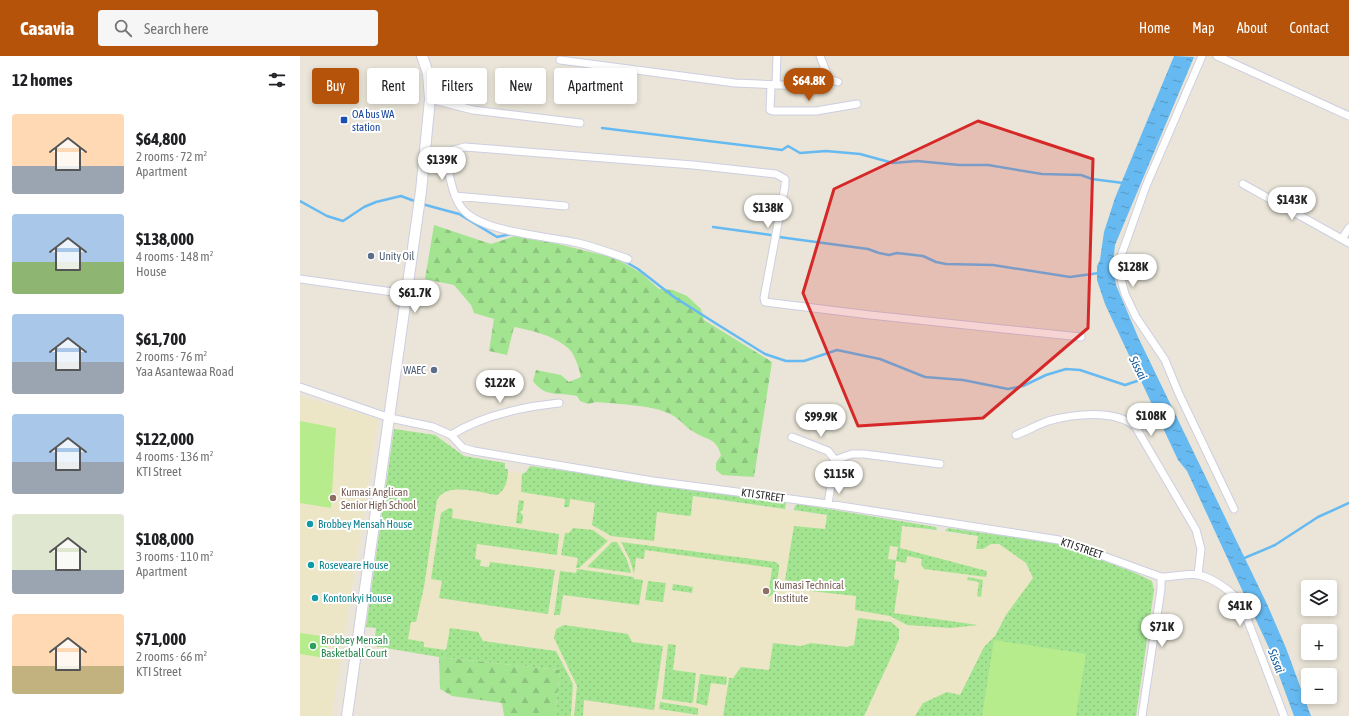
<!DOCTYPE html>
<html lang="en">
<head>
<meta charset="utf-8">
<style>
  body { margin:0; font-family:"Asap Condensed",sans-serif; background:#f6f6f6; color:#202124; height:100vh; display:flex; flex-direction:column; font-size:15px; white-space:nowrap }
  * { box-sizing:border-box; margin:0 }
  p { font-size:13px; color:#757577 }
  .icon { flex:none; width:22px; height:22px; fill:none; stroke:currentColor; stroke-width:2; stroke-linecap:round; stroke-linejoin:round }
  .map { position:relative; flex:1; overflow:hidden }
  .panel { display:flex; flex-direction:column; background:#fff; width:300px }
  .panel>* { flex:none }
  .banner { position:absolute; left:12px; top:12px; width:380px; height:36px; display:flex; gap:8px }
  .buttons { position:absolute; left:1001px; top:524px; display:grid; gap:8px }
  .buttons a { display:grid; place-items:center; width:36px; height:36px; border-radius:4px; background:#fff; box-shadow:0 2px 6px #0003; font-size:20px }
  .price { position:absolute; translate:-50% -34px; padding:0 9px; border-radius:14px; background:#fff; color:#222; font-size:13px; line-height:26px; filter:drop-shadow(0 1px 2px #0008) }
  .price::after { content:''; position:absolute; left:50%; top:24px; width:12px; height:9px; margin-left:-6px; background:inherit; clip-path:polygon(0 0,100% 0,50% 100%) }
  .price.current { background:#b45309; color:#fff }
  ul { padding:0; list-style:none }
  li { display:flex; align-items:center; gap:12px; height:100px; padding:0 12px }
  li span { display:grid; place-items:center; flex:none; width:112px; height:80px; border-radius:4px; color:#555 }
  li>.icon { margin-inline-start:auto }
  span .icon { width:48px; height:48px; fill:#fffc; stroke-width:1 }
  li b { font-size:17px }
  h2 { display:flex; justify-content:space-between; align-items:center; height:48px; padding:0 12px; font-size:17px }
  .chip { padding:0 14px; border-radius:4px; background:#fff; box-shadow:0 2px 6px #0003; font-size:14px; line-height:36px }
  .chip.current { background:#b45309; color:#fff }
  header { display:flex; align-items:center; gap:24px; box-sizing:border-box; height:56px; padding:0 20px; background:#b45309; color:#fff }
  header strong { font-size:19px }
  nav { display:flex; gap:22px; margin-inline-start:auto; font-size:14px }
  .search { width:280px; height:36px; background:#f6f6f6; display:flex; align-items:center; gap:10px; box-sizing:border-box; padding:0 14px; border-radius:4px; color:#757577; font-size:15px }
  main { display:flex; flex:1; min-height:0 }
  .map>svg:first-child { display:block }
  .education { fill:#ede6c6 }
  .grass { fill:url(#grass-dots); fill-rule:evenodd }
  .forest { fill:url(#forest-firs) }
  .pitch { fill:#b7ec8d }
  .water { fill:url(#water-ripples) }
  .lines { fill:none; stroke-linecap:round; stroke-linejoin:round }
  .stream { stroke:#66baf1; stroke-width:2.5 }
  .street-casing { stroke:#cdcee1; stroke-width:9 }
  .secondary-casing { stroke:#cdcee1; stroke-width:12 }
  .street { stroke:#fff; stroke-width:7 }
  .secondary { stroke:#fff; stroke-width:10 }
  .marked { fill:#d62828; fill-opacity:0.2; stroke:#d62828; stroke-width:3; stroke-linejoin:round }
  .transit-dot { fill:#1a4fb4; stroke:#fff; stroke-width:1.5 }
  .service-dot { fill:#5c6f8a; stroke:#fff; stroke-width:1.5 }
  .education-dot { fill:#8d6e63; stroke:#fff; stroke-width:1.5 }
  .culture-dot { fill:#0f9aa8; stroke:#fff; stroke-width:1.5 }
  .leisure-dot { fill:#2e9e5b; stroke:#fff; stroke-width:1.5 }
  .labels { text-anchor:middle; stroke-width:4; stroke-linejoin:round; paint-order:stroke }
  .transit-label { font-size:11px; fill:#164399; stroke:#fff; text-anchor:start }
  .service-label { font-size:11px; fill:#4e5e75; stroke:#fff; text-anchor:start }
  .education-label { font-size:11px; fill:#785e54; stroke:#fff; text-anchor:start }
  .street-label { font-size:11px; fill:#272727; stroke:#fff }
  .culture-label { font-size:11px; fill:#0d838f; stroke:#fff; text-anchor:start }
  .leisure-label { font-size:11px; fill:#27864d; stroke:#fff; text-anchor:start }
  .water-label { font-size:12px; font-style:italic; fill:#095599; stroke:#fff }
</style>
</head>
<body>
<header>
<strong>Casavia</strong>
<div class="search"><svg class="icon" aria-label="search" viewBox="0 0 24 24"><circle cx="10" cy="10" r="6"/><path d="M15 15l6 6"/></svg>Search here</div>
<nav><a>Home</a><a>Map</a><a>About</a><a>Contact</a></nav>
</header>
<main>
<section class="panel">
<h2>12 homes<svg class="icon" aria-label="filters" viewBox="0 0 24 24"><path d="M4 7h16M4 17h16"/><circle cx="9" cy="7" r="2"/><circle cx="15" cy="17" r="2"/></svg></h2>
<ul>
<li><span style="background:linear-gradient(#ffd9b3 65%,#9aa5b1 0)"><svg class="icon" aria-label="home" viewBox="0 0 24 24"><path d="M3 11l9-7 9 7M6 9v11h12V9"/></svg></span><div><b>$64,800</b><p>2 rooms · 72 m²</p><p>Apartment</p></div></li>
<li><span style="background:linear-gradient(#a9c7e8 60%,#8fb573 0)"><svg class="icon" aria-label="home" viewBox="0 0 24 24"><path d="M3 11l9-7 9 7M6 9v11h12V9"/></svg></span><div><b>$138,000</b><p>4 rooms · 148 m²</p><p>House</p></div></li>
<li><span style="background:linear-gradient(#a9c7e8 60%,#9aa5b1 0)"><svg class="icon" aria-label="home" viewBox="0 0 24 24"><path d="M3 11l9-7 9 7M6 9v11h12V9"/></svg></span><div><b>$61,700</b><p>2 rooms · 76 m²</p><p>Yaa Asantewaa Road</p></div></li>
<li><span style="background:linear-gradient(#a9c7e8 60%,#9aa5b1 0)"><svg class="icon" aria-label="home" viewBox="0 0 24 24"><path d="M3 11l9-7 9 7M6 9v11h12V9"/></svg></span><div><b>$122,000</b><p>4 rooms · 136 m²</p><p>KTI Street</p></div></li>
<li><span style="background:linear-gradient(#dfe7d0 70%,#9aa5b1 0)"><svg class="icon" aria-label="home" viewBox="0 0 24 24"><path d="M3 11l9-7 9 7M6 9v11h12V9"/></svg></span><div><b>$108,000</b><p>3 rooms · 110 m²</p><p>Apartment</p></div></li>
<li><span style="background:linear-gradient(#ffd9b3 65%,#c2b280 0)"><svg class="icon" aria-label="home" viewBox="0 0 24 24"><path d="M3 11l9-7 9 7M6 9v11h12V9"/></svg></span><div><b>$71,000</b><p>2 rooms · 66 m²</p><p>KTI Street</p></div></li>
</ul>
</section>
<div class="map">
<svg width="1049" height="660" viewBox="0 0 1049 660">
  <defs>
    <pattern id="grass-dots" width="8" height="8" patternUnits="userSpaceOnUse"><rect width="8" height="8" fill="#a3e491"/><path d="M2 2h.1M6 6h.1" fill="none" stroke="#8cc47d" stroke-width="1.8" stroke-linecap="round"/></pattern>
    <pattern id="forest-firs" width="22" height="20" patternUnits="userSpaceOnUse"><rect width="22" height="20" fill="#a3e491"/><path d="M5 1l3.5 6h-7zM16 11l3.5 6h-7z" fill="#8cc47d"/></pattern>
    <pattern id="water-ripples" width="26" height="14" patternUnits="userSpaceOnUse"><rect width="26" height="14" fill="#66baf1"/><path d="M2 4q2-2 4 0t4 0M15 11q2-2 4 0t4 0" fill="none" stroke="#5497c3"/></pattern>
  </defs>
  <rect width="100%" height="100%" fill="#eae5d8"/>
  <path class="education" d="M0 340 78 363 32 660H0Z
    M117 404 259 422 737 489 833 660H256L262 616 73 591 97 418Z"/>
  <path class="grass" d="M94 373 135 379 164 400 205 407V413H208C208 423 206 434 197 439 181 437 146 425 137 444L124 531 116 566H111L108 583 124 586V591L146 594 150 572 178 576 183 585 256 595 273 628 271 660H255L260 614 139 601 74 590 76 572 66 571Z
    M230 410 483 445 486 447 485 453 393 440 391 459 389 460 357 456 354 485 311 480 292 469 295 447 270 443 269 451H264L265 443 221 436 222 418 226 416Z
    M219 444 224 445 223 453 220 456 223 459 222 468 216 467Z
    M498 448 636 471 637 474 602 470 600 492 687 515 686 521 624 513 621 508 622 503 607 500 606 507 596 505 594 523 599 524 594 557 678 569 651 572 607 569 590 560 555 554 556 540 510 535 511 528 485 524 494 470 525 473 527 459 494 454 495 450ZM590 490 598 491 596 504 588 503Z
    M149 452 153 453 152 462 259 478 257 499 177 488 175 503 181 504 180 510 189 511 190 506 255 514 248 558 139 542 142 525 131 523 141 457Z
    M273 472 293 474 308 485 279 512H276L278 502 261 499 265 477H269Z
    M648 472 759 488 833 516 852 525 854 534 836 660H615L623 647 647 636 660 639 684 591 695 580 706 559 733 522 726 507 699 488H691L683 493H676L678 480 645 475Z
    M312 486H317L327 504 331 517 287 511Z
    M321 486 476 506 479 509V513L475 537 468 541 472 512 345 494 344 503 336 502 334 518 330 504Z
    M277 513 334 521V523L343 524 339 549 263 539 260 559H254L260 515 276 517Z
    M668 521 683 524 681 541 677 540 679 526 667 524Z
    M348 525 366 527 363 546 345 544Z
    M373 528 393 531 392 537 372 534Z
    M558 562 591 566 599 573V583L594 595 564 660H423L429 622H433L441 611 469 614 473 587 501 590 511 587 547 591 554 589Z
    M264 569 328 578 332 586 363 590 354 654 284 644 283 660H274L277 630 254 582 256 573Z
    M368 588 376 589 373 614 396 617 393 646 391 647 362 643Z
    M400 618 427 621 426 629 411 627 407 650 396 647Z
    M360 646 398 652V659L359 653Z"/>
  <path class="forest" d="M134 169 191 188 215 180 258 188 315 202 341 217 359 233 373 234 387 240 401 253 404 264 472 306 454 421 422 419 416 414V407L421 399C415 380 407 385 394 376 386 372 380 363 372 359 356 349 316 348 296 346L288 348 280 345 277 340C259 336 245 342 233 325L236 314 261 319 269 326 281 321C279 312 275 299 269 293 256 280 230 274 214 271L207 299 189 295 194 263 174 257 171 249 154 229 125 223Z
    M139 601 260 614 255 660H204L202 647 152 640 140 633Z"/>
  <path class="pitch" d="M0 365 36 372 31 452 0 447Z
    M0 577 28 581 25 602 0 598Z
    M694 584 786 598 776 660H682Z"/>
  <path class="water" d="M874 0 894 1 815 189 813 209 816 229 838 281 967 548 986 592 1011 660H994L969 592 887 415 878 404 805 248 797 224V210L800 204 804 176 815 142Z"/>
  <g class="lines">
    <path class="stream" d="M302 72 474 93 482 94 488 90 500 97 526 95 560 98 593 107 617 105 659 109H688L742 118 781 119 792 123 823 127
      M0 145 27 160 43 165 64 151 76 146 101 140 117 146
      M122 148 159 158 197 181 211 178
      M413 171 471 179
      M479 181 568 193 579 197 589 199 597 197 623 200 636 206 646 208 693 209 770 221 799 217
      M324 205 338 213 374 241 420 270 465 298 486 305H504L537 294 580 303 625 321 663 324 708 333 723 330 746 319 766 313 780 314 825 329 843 323
      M942 503 975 489 1018 461 1049 447"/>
    <defs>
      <path id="street" d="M520 0 529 23 538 26
        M902 0 846 130 821 200 820 220 825 238 836 261 865 304 879 338 934 453
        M917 0 1049 60
        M260 4 435 27 506 30
        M471 29 470 54 473 55H516L557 48
        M476 29 477 0
        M130 43 173 54 280 67
        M146 105C150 120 152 138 161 151 179 177 249 180 278 187 295 191 311 197 328 203
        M124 106 132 108 146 105 153 94 165 91 393 109 476 118 485 123V130L464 242 465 246 570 259 781 281
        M943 128 1049 187
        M155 140 265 150
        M1042 183 1049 172
        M0 223 107 238
        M0 331 90 362 133 371 151 379 163 392 174 395 353 425 528 448 759 484 861 521
        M151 379C183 359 221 351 259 347
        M716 379C727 375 737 369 748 365 774 358 813 353 835 370L896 474 901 493 898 519
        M492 381 528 395 535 404 528 448
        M535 404 552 398H564L640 408
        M861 521C873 521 888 517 899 519 915 523 931 535 941 547L984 660
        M842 660 861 533V521"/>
      <path id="secondary" d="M47 660 121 135 130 43 128 17 122 0"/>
    </defs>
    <use href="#street" class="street-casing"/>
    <use href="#secondary" class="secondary-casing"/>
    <use href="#street" class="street"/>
    <use href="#secondary" class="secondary"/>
  </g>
  <path class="marked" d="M678 65 793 103 788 272 683 362 558 370 503 237 534 133Z"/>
  <rect class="transit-dot" x="40" y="60" width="8" height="8" rx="2"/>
  <g class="service-dot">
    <circle cx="71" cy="200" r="4"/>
    <circle cx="134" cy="314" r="4"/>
  </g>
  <g class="education-dot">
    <circle cx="33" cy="442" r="4"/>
    <circle cx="466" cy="535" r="4"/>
  </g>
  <g class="culture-dot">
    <circle cx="10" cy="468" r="4"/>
    <circle cx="11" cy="509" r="4"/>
    <circle cx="15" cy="542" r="4"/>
  </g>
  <circle class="leisure-dot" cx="13" cy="590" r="4"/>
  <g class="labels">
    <g class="transit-label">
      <text x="52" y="62">OA bus WA<tspan x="52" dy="13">station</tspan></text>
    </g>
    <g class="service-label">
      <text x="79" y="204">Unity Oil</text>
      <text x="126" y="318" text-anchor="end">WAEC</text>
    </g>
    <g class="education-label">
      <text x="41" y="440">Kumasi Anglican<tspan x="41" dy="13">Senior High School</tspan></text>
      <text x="474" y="533">Kumasi Technical<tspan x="474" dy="13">Institute</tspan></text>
    </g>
    <g class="street-label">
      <text transform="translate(463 439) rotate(8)" y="4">KTI STREET</text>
      <text transform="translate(782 492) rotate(19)" y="4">KTI STREET</text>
    </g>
    <g class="culture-label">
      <text x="18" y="472">Brobbey Mensah House</text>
      <text x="19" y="513">Roseveare House</text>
      <text x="23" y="546">Kontonkyi House</text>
    </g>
    <g class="leisure-label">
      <text x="21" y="588">Brobbey Mensah<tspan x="21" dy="13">Basketball Court</tspan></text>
    </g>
    <g class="water-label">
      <text transform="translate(838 312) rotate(63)" y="4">Sissai</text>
      <text transform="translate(976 605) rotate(68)" y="4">Sissai</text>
    </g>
  </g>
</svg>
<div class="buttons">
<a><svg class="icon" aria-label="layers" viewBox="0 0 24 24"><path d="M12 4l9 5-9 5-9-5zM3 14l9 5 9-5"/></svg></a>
<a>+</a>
<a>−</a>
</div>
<b class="price current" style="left:509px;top:46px">$64.8K</b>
<b class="price" style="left:142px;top:125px">$139K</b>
<b class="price" style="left:992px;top:165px">$143K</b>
<b class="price" style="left:468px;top:173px">$138K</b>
<b class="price" style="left:833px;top:232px">$128K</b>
<b class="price" style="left:115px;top:258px">$61.7K</b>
<b class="price" style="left:200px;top:348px">$122K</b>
<b class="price" style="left:851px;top:381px">$108K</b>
<b class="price" style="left:521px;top:382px">$99.9K</b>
<b class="price" style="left:539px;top:439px">$115K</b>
<b class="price" style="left:940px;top:571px">$41K</b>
<b class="price" style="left:862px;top:592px">$71K</b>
<div class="banner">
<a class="chip current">Buy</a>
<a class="chip">Rent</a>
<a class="chip">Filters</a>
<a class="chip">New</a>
<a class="chip">Apartment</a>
</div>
</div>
</main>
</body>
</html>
